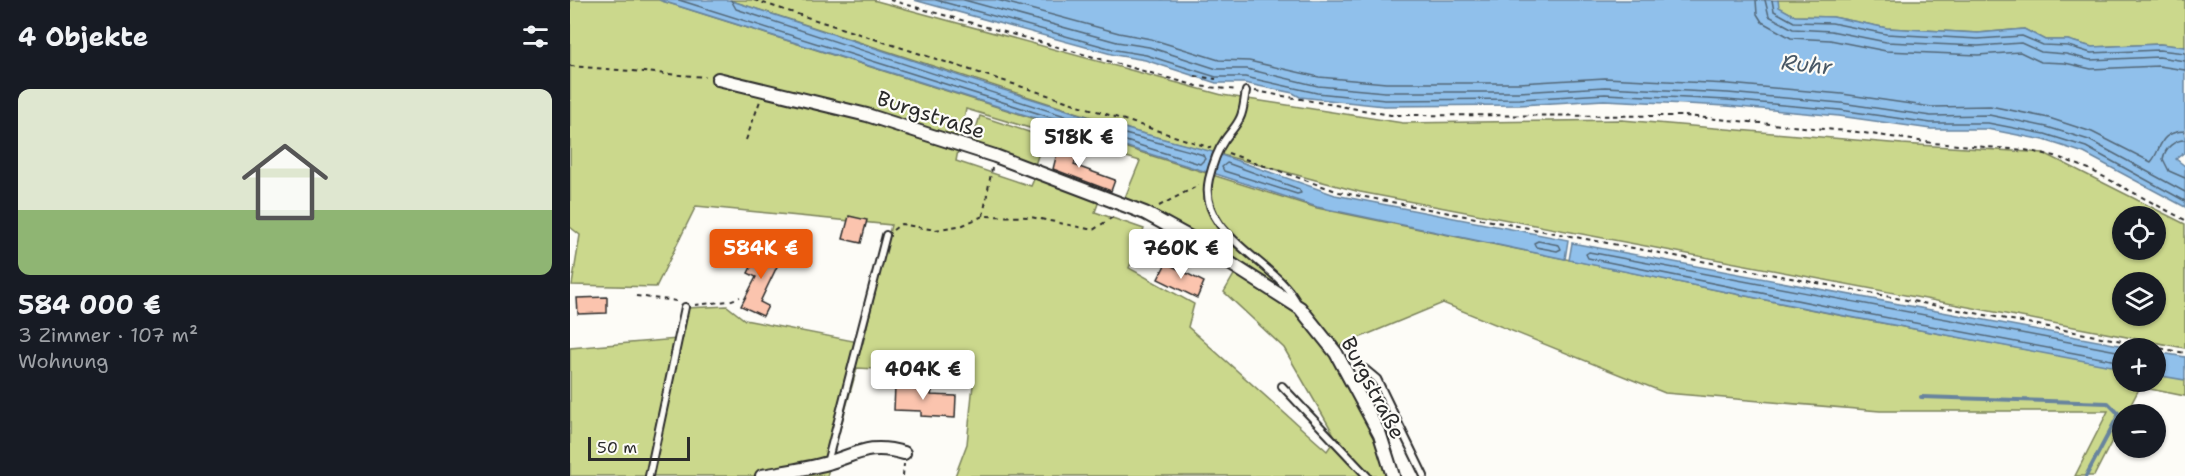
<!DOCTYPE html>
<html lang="de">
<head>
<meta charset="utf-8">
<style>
  body { margin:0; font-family:"Shantell Sans",sans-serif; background:#242831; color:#f1f3f6; height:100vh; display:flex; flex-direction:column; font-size:22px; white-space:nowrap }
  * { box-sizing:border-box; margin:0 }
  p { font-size:20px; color:#9ea1a6 }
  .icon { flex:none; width:33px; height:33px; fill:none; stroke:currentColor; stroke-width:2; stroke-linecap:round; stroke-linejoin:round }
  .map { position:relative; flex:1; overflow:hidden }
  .sheet { display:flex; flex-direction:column; background:#171b24; width:570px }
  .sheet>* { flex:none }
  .buttons { position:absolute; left:1542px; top:206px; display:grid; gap:12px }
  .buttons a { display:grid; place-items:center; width:54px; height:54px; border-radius:50%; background:#171b24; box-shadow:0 2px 4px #0004; font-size:30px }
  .scale { position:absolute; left:18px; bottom:15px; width:102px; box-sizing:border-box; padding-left:6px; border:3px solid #2b2b2b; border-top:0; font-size:16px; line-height:21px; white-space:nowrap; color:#2b2b2b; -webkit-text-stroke:4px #fdfcf7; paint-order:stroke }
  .price { position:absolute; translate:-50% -51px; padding:0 14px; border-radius:6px; background:#fff; color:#222; font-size:20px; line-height:39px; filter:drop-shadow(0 2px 3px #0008) }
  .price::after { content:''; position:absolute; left:50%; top:36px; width:18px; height:14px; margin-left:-9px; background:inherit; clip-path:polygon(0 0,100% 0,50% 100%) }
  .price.current { background:#ea580c; color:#fff }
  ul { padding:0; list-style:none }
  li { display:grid; align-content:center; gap:12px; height:318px; padding:0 18px }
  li+li { border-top:2px solid #363941 }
  li span { display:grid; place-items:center; height:186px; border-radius:12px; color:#555 }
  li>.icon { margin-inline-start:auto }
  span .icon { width:108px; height:108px; fill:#fffc; stroke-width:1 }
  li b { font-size:26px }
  h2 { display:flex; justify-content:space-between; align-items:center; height:72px; padding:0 18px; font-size:26px }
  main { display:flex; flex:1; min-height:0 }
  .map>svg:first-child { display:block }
  .green { fill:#cbd88c; stroke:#7b825c; stroke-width:1.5; fill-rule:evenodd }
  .water { fill:#90c0eb; stroke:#68849e; stroke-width:1.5 }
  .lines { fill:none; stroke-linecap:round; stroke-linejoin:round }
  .shore { stroke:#536778; stroke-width:1.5 }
  .stream { stroke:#68849e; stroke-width:4 }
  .building { fill:#fbc4ae; stroke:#2b2b2b; stroke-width:1.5 }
  .lane-casing { stroke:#2b2b2b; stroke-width:10 }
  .street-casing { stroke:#2b2b2b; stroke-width:16 }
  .path { stroke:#2b2b2b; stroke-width:2; stroke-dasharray:4.5 4.5; stroke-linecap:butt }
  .lane { stroke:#fdfcf7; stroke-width:6 }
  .street { stroke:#fdfcf7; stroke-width:12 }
  .labels { text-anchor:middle; stroke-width:4.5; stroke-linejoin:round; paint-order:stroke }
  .street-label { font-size:21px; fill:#2b2b2b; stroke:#fdfcf7 }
  .water-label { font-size:22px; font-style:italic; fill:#495865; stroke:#fdfcf7 }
</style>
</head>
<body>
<main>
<section class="sheet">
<h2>4 Objekte<svg class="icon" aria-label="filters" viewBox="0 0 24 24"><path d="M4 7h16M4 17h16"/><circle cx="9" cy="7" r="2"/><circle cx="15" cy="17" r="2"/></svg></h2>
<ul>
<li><span style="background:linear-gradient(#dfe7d0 65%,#8fb573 0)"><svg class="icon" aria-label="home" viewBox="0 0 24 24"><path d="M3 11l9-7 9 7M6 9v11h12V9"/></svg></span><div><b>584 000 €</b><p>3 Zimmer · 107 m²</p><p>Wohnung</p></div></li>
</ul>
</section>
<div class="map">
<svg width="1615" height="476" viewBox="0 0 1615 476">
  <rect width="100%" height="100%" fill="#fdfcf7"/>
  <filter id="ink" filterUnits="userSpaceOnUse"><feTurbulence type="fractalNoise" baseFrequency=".0167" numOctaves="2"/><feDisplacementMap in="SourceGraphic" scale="12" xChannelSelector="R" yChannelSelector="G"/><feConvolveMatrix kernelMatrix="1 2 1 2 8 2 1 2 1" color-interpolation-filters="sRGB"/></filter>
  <g filter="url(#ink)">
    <path class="green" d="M0 0H89L747 208 1268 315 1552 367V381H1586V374L1615 379V396L1570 387 1556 414H1552V421L1524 476H1505L1538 411H1310L1095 393 873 303 767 347 808 434 818 476H385L397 444 404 374 287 368 257 476H82L117 308 157 306 175 320 293 343 321 225 126 206 86 287 2 285 10 235 0 227ZM396 109 570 161 554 200 666 271 654 292 714 348 766 438 757 451 618 327 624 304 559 268 574 229 525 212 529 201 465 177 461 186 386 161Z
      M159 0H303L652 95 833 123 1052 120 1332 144 1474 153 1615 224V348L790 192 567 132ZM1552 216H1586V249H1552ZM1552 282H1586V315H1552Z
      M1208 0H1615V47L1590 44 1522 47 1498 40H1475L1454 29 1408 33 1317 28 1263 17 1225 16 1208 7Z
      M410 116 474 137 465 165 401 144Z
      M107 339 77 476H0V348Z"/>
    <path class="water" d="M89 0H159L405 81 567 132 643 152 637 172Z
      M344 0H1208L1209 7 1225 16 1263 17 1317 28 1408 33 1454 29 1475 40H1498L1522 47 1590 44 1615 47V152L1606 159 1615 166V207L1514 153 1474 140 1417 129H1361L1269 116 1157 106 1034 100 950 105 814 106 730 97 723 93 674 83H646L575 60 545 55Z
      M651 155 765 195 998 240 995 259 747 207 643 173Z
      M1002 243 1565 348H1552V368L1270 315 999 260Z
      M1586 352 1615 357V380L1586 375Z"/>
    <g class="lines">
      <path class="shore" d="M109 0 575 147 630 164 635 159 633 155C598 144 562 137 527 126 406 88 286 48 166 9L161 0
        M366 0 546 50 576 55 646 77H675L747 93 815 100 950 99 1035 94 1157 100 1270 110 1361 123H1418L1475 134 1516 147 1615 201
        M394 0 547 42 579 47 647 69H677L748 86 815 92H949L1035 87 1158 93 1271 103 1361 116 1419 115 1477 127 1519 140 1615 192
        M427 0 549 33 581 39 649 60 679 61 749 77 816 83H949L1035 78 1159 84 1272 94 1362 107 1420 106 1479 118 1522 132 1581 162C1592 150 1587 132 1615 131
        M1186 0 1187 14 1192 22 1221 38 1260 40 1316 51 1408 55 1450 52 1471 62 1495 63 1521 69 1589 66 1615 70
        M1195 0 1199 16 1223 29 1261 31 1316 42 1408 46 1451 43 1471 52 1496 54 1520 60 1589 57 1615 61
        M1202 0 1204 11 1224 22 1262 23 1316 34 1408 39 1452 36 1473 45 1498 46 1521 53 1589 50 1615 53
        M1615 140C1604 140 1595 148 1593 159L1599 171 1615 178
        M657 163 729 189 731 193 727 194 654 171 652 167Z
        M968 241 989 245 991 249 987 251 966 247 964 243Z
        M1552 352 1019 252 1016 254 1018 258 1271 309 1552 362"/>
      <path class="stream" d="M1351 397 1538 403 1549 414 1516 476"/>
    </g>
    <path class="building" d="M489 145 508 150 504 165 545 180 541 191 483 169Z
      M279 216 297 220 291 243 273 239Z
      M192 246 212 256 190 302 198 306 193 316 171 306 186 277 178 273Z
      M596 263 634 282 627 298 588 279Z
      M37 297V313L8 314 7 298Z
      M329 378H340L339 389 362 391 361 395 386 396 385 418 351 416V411L324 410 325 386H328Z"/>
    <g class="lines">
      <defs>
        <path id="lane" d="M676 91C674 100 674 110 670 118 666 127 659 133 654 141 647 151 642 167 639 179 626 236 709 262 728 305
          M783 385 795 369 807 379 854 476
          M712 386 797 476
          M257 463 316 235
          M79 476 115 307"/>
        <path id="street" d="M148 79 297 115 425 156 575 213 619 237 730 308 766 353 810 435 823 476
          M192 476C214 472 237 469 258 463 289 453 301 443 334 453"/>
      </defs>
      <use href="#lane" class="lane-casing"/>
      <use href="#street" class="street-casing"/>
      <path class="path" d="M184 0 641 148
        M320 0 627 86 668 90
        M0 66 135 77
        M625 76 646 79
        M685 91 821 115 1115 116 1287 132 1363 143 1455 150 1485 156 1519 169 1615 220
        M176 140 190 101
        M658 153 769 192 1615 353
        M589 206 629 185
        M413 216 422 168
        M323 230 331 224 365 230 393 225 413 216 461 217 523 230 546 215
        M66 296 107 301
        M125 305 159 301 170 297
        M333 476 334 464"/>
      <use href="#lane" class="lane"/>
      <use href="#street" class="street"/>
    </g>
  </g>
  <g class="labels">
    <g class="street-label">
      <text transform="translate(361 115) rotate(18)" y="7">Burgstraße</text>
      <text transform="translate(803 388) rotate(62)" y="7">Burgstraße</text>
    </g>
    <g class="water-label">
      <text transform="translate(1237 64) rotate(6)" y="8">Ruhr</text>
    </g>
  </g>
</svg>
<div class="buttons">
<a><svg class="icon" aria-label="locate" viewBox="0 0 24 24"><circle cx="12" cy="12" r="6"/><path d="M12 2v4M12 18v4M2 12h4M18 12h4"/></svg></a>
<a><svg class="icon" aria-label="layers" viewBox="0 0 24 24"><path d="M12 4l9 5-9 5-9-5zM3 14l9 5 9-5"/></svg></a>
<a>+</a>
<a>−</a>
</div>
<div class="scale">50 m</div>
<b class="price" style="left:509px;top:169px">518K €</b>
<b class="price current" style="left:191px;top:280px">584K €</b>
<b class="price" style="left:611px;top:280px">760K €</b>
<b class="price" style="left:353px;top:401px">404K €</b>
</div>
</main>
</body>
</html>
